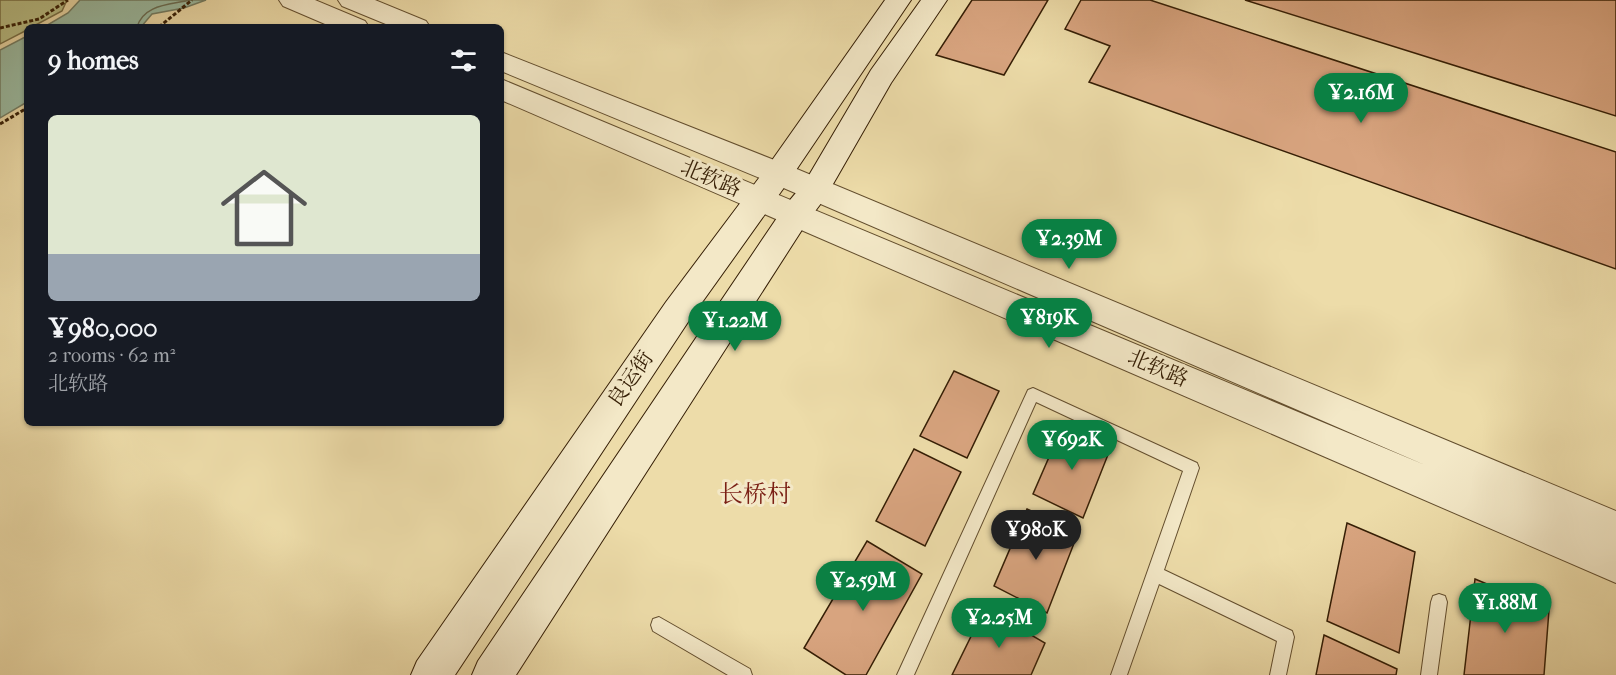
<!DOCTYPE html>
<html lang="en">
<head>
<meta charset="utf-8">
<style>
  body { margin:0; font-family:"IM FELL French Canon","Noto Serif SC",serif; background:#20242c; color:#f1f3f6; height:100vh; display:flex; flex-direction:column; font-size:22px; white-space:nowrap }
  * { box-sizing:border-box; margin:0 }
  p { font-size:20px; color:#9ea1a6 }
  .icon { flex:none; width:33px; height:33px; fill:none; stroke:currentColor; stroke-width:2; stroke-linecap:round; stroke-linejoin:round }
  .map { position:relative; flex:1; overflow:hidden }
  .panel { position:absolute; left:24px; top:24px; width:480px; height:402px; display:flex; flex-direction:column; background:#171b24; border-radius:9px; box-shadow:0 2px 4px #0004 }
  .panel>* { flex:none }
  .price { position:absolute; translate:-50% -51px; padding:0 14px; border-radius:21px; background:#0b8043; color:#fff; font-size:20px; line-height:39px; filter:drop-shadow(0 2px 3px #0008) }
  .price::after { content:''; position:absolute; left:50%; top:36px; width:18px; height:14px; margin-left:-9px; background:inherit; clip-path:polygon(0 0,100% 0,50% 100%) }
  .price.active { background:#222; color:#fff }
  ul { padding:0; list-style:none }
  li { display:grid; align-content:center; gap:12px; height:318px; padding:0 24px }
  li span { display:grid; place-items:center; height:186px; border-radius:9px; color:#555 }
  li>.icon { margin-inline-start:auto }
  span .icon { width:108px; height:108px; fill:#fffc; stroke-width:1 }
  li b { font-size:26px }
  h2 { display:flex; justify-content:space-between; align-items:center; height:72px; padding:0 24px; font-size:26px }
  .map>svg:first-child { display:block }
  .green { fill:#b9c087; stroke:#776f46; stroke-width:1.5 }
  .water { fill:#9abca3; stroke:#727d64; stroke-width:1.5 }
  .lines { fill:none; stroke-linecap:round; stroke-linejoin:round }
  .shore { stroke:#686d54; stroke-width:1.5 }
  .building { fill:#d8a47f; stroke:#351e05; stroke-width:1.5 }
  .service-casing { stroke:#634e2e; stroke-width:2 }
  .tertiary-casing { stroke:#634e2e; stroke-width:2 }
  .secondary-casing { stroke:#351e05; stroke-width:2 }
  .path { stroke:#351e05; stroke-width:3; stroke-dasharray:4 2; stroke-linecap:butt }
  .service { fill:#f3e8c7; fill-rule:evenodd }
  .tertiary { fill:#f3e8c7; fill-rule:evenodd }
  .secondary { fill:#f3e8c7; fill-rule:evenodd }
  .labels { text-anchor:middle; stroke-width:6; stroke-linejoin:round; paint-order:stroke }
  .street-label { font-size:21px; fill:#351e05; stroke:#f3e8c7 }
  .quarter-label { font-size:24px; fill:#7a1f14; stroke:#f3e8c7 }
</style>
</head>
<body>
<div class="map">
<svg width="1616" height="675" viewBox="0 0 1616 675">
  <rect width="100%" height="100%" fill="#eddca9"/>
  <filter id="stains"><feTurbulence type="fractalNoise" baseFrequency=".00333" numOctaves="4"/><feColorMatrix values="0 0 0 0 .2 0 0 0 0 .09 0 0 0 0 .02 0 0 0 .5 -.17"/></filter>
  <radialGradient id="worn" r=".72"><stop offset=".6" stop-color="#630" stop-opacity="0"/><stop offset="1" stop-color="#630" stop-opacity=".3"/></radialGradient>
  <path class="green" d="M0 0H67L62 11 32 27H27V30L0 44Z"/>
  <path class="water" d="M80 0H206L184 8 152 14 141 27H44L68 13Z
    M27 36V102L0 118V50Z"/>
  <g class="lines">
    <path class="shore" d="M137 27C144 4 170 5 190 0"/>
  </g>
  <path class="building" d="M972 0H1048L1004 75 936 55Z
    M1081 0H1150L1616 152V269L1089 82 1110 46 1065 29Z
    M1245 0H1616V116Z
    M954 371 999 391 967 458 920 436Z
    M1063 425 1111 447 1083 518 1033 494Z
    M914 449 961 472 925 546 876 521Z
    M1027 509 1078 533 1047 613 994 586Z
    M1347 523 1415 552 1399 653 1327 621Z
    M867 541 922 574 866 675H846L804 648Z
    M1475 579 1549 610 1544 675H1464Z
    M985 608 1045 643 1031 675H952Z
    M1324 635 1397 669 1396 675H1316Z"/>
  <g class="lines">
    <defs>
      <path id="service" d="M1033 388 1197 463 1199 468 1164 570 1292 631 1294 637 1286 675H1270L1277 641 1159 584 1127 675H1111L1183 471 1036 402 914 675H897L1028 390Z
        M1439 594 1445 596 1447 602 1437 675H1421L1431 602 1433 596Z
        M659 617 750 669 752 675H728L653 631 651 625 653 619Z"/>
      <path id="tertiary" d="M279 0H315L365 21 369 27H332L283 6Z
        M338 0H375L426 21 430 27H393L342 6Z
        M501 52 792 167 1616 511V583L501 100V79L1425 465 772 183 501 71Z"/>
      <path id="secondary" d="M885 0H911L788 182 688 322 455 675H411L417 661 666 302 768 166Z
        M921 0H947L891 83 825 198 807 222 516 675H472L478 661 785 206 805 182 871 70Z"/>
    </defs>
    <use href="#service" class="service-casing"/>
    <use href="#tertiary" class="tertiary-casing"/>
    <use href="#secondary" class="secondary-casing"/>
    <path class="path" d="M159 27 192 0
      M0 28 39 19 68 0
      M0 124 27 108"/>
    <use href="#service" class="service"/>
    <use href="#tertiary" class="tertiary"/>
    <use href="#secondary" class="secondary"/>
  </g>
  <g class="labels">
    <g class="street-label">
      <text transform="translate(711 178) rotate(23)" y="7">北软路</text>
      <text transform="translate(1158 368) rotate(23)" y="7">北软路</text>
      <text transform="translate(630 379) rotate(-55)" y="7">良运街</text>
    </g>
    <g class="quarter-label">
      <text x="755" y="502">长桥村</text>
    </g>
  </g>
  <rect width="100%" height="100%" filter="url(#stains)"/>
  <rect width="100%" height="100%" fill="url(#worn)"/>
</svg>
<b class="price" style="left:1361px;top:124px">¥2.16M</b>
<b class="price" style="left:1069px;top:270px">¥2.39M</b>
<b class="price" style="left:1049px;top:349px">¥819K</b>
<b class="price" style="left:735px;top:352px">¥1.22M</b>
<b class="price" style="left:1072px;top:471px">¥692K</b>
<b class="price active" style="left:1036px;top:561px">¥980K</b>
<b class="price" style="left:863px;top:612px">¥2.59M</b>
<b class="price" style="left:1505px;top:634px">¥1.88M</b>
<b class="price" style="left:999px;top:649px">¥2.25M</b>
<section class="panel">
<h2>9 homes<svg class="icon" aria-label="filters" viewBox="0 0 24 24"><path d="M4 7h16M4 17h16"/><circle cx="9" cy="7" r="2"/><circle cx="15" cy="17" r="2"/></svg></h2>
<ul>
<li><span style="background:linear-gradient(#dfe7d0 75%,#9aa5b1 0)"><svg class="icon" aria-label="home" viewBox="0 0 24 24"><path d="M3 11l9-7 9 7M6 9v11h12V9"/></svg></span><div><b>¥980,000</b><p>2 rooms · 62 m²</p><p>北软路</p></div></li>
</ul>
</section>
</div>
</body>
</html>
